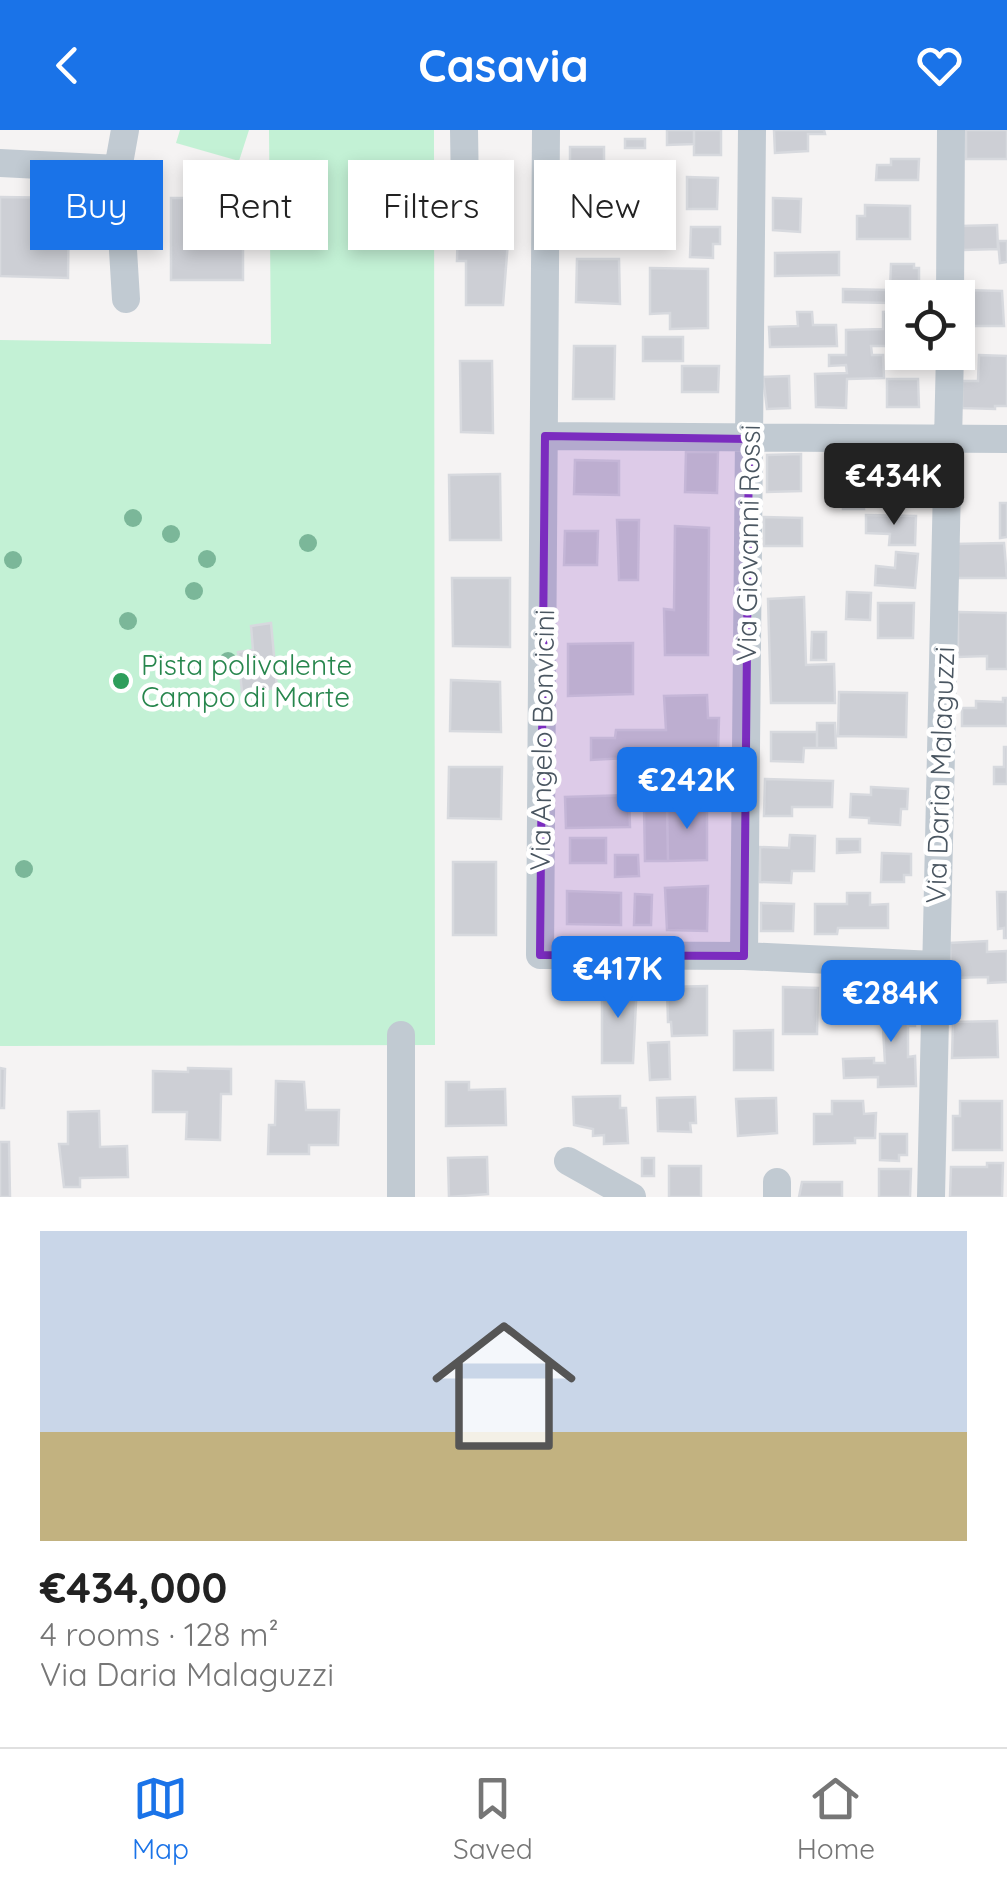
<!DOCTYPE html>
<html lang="en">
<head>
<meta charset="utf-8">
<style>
  body { margin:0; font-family:Quicksand,sans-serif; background:#f6f6f6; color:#222; height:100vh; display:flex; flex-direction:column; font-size:38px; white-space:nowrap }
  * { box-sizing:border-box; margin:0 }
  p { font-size:32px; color:#767676 }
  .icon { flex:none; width:55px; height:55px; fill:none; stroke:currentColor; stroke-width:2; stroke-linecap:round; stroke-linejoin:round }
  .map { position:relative; height:1067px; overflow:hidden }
  .details { display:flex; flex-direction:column; background:#fff; flex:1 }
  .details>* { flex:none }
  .banner { position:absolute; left:30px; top:30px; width:948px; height:90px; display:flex; gap:20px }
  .buttons { position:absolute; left:885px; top:150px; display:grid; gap:20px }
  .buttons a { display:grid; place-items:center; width:90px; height:90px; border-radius:0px; background:#fff; box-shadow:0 5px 15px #0003; font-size:50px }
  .price { position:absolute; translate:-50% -85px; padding:0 22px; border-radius:10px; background:#1a73e8; color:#fff; font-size:32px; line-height:65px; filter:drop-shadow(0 2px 5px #0008) }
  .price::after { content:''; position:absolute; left:50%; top:60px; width:30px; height:22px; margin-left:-15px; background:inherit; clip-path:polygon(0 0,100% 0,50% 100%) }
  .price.active { background:#222; color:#fff }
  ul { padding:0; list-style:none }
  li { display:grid; align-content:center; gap:20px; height:530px; padding:0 40px }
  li+li { border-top:2px solid #e0e0e0 }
  li span { display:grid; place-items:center; height:310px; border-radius:0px; color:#555 }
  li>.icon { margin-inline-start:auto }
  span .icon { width:180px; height:180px; fill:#fffc; stroke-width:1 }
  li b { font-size:42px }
  .pill { padding:0 35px; border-radius:0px; background:#fff; box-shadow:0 5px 15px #0003; font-size:35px; line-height:90px }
  .pill.active { background:#1a73e8; color:#fff }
  header { display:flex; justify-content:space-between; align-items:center; height:130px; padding:0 40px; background:#1a73e8; color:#fff; font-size:45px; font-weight:700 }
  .tabs { display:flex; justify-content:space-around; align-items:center; height:140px; border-top:2px solid #e0e0e0; background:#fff; font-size:28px; color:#767676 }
  .tabs a { display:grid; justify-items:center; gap:5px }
  .tabs .active { color:#1a73e8 }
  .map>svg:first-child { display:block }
  .green { fill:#c3f1d5 }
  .building { fill:#cdcfd5; stroke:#d7d9de; stroke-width:2.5 }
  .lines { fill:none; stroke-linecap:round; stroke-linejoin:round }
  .minor { stroke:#c1cad2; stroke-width:28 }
  .tree { fill:#7bb799 }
  .marked { fill:#7b2cbf; fill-opacity:0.2; stroke:#7b2cbf; stroke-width:8; stroke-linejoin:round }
  .leisure-dot { fill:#2e9e5b; stroke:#fff; stroke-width:4 }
  .labels { text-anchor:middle; stroke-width:9; stroke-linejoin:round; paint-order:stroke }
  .street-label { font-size:28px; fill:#4a5661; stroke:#fff }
  .leisure-label { font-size:28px; fill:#27864d; stroke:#fff; text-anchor:start }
</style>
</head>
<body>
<header><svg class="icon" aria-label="back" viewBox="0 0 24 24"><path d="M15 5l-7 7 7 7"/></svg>Casavia<svg class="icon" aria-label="heart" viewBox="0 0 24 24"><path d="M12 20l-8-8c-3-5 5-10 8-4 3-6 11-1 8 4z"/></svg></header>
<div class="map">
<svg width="1007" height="1067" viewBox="0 0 1007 1067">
  <rect width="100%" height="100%" fill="#f5f3f3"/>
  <path class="green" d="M180 0H249L239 31 176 13Z
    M269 0H434L435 915 0 916V210L271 214Z"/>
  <path class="building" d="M667 0H694V14L667 15Z
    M694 0H721V25H694Z
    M774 0H824L825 4H808V21L775 23Z
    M966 0H1007V29H966Z
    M625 9H645V18H625Z
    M570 17H604V74H570Z
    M891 29H919L918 50H876L877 35H891Z
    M687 47 718 48 717 79H687Z
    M631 51H661V87H618V73H631Z
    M0 67 69 68 68 148 0 146Z
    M171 68H243V150H171Z
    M773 68 801 69 800 102 773 100Z
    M865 75 910 76V109H857V86H865Z
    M458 92H488V98L509 99 503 175H466V131H457Z
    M997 95 998 119 963 120 962 96Z
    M691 97H720V114H713V128L690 127Z
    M998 111H1007V132L1000 133Z
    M839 122V145L775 146V123Z
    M577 129H619L620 174 576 172Z
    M891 134H914V138H919V168H890V173L843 172V159L890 160Z
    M650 138 708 139V198L670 199V183L650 184Z
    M964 160 1002 161 1004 196H966Z
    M902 181V216H871L872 225H883L884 248 847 249 846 278 816 277 815 244 847 243 846 235 829 236V225H846V200L883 199V182Z
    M797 182H812L813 195H836L837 216 770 217 769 197 798 196Z
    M643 207H683V231H643Z
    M574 216H615L614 269H573Z
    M979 225 1007 226V276H995V279L962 278V251H978Z
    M460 231H492L493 303 461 302Z
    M682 236H719L718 262H682Z
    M789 246 790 278 767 279 763 247Z
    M887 249H918L919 277H887Z
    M686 322H718L717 363 685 362Z
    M801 324V361L767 362V325Z
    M880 324 915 326 913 357 878 355Z
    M840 326H864V362H840Z
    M575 330 619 331V365L574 364Z
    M500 344 501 410H450L449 345Z
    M843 371H863L864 379H843Z
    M1000 373H1007V407L1000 408Z
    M866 385 916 386 915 415H889L890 404 866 403Z
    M764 387 802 388V416H764Z
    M617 390H639L638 450H619Z
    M675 396 709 398 708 525H665L664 479 674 480Z
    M565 401H598L597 435H564Z
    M1004 413 1007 448H955V414Z
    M896 422 918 424 915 458 875 455 876 436 895 438Z
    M452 448H510V517L453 516Z
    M847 462 871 463 870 490 846 489Z
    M804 467 806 535 834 534 835 573H771L768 469Z
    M878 473H914L913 508H878Z
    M958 482 1007 483V539H987V526L958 527Z
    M271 493 277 558 242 562 238 522 253 520 251 496Z
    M812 502H826V530H811Z
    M633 513V564L568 566V514Z
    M451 550 500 552 501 602 450 601Z
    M839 562 907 563 906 607 838 606Z
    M707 565 708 588H719L718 623 591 630V608H615L616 600H666L664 566Z
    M1003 568H1007V596H962V578H976V571L1003 572Z
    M817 593H835L836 618H817Z
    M771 602H817V618H804L803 632 771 631Z
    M1004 617H1007V654H994V637H1004Z
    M449 637H502L501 689 448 688Z
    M765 649 833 651 832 677H792V686H764Z
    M871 657 908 659 907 679H901L900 695 869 693V688L850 687 851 664 871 665Z
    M629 665 630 697 566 698 565 667Z
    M667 674H707V730L668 731Z
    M667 674 668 731H645L644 675Z
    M790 705 815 706 814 741H792L791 753 760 752V717L789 718Z
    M570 708H606V733H570Z
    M837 709H860V722L837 723Z
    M882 723 911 724V745H904V752H881Z
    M615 725H638L639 746 615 747Z
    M453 732H496V805H453Z
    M708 756 707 801 667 800 665 758Z
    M567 761 621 763V795L567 794Z
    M997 762H1007V808H1004V798L998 799Z
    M847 763H870V775L888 774V798H838L837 804H815V774H847Z
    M635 764 652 765 651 795H634Z
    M761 773 794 774 793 801H761Z
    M987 811V822L1007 821V852L988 853V847L951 848 950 813Z
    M602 851 637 852 633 933H602Z
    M707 856V905L672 906 671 892H668L667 857Z
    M783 857 818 858 817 904H783Z
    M886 860H915V896H908V927L915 926 916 956 878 957V947L844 948 843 929 874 928V933H885L882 880H886Z
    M997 891 998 927 952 928 953 892Z
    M773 900V940H734V901Z
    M669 912 670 949 650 950 648 913Z
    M0 938 5 939 4 978H0Z
    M188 938 231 939V964H221L220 1010 186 1009 187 982H153V941L188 942Z
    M276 951 304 952 306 980H339L338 1015H309V1024H268L269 995H275Z
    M446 952H469V960L505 959 506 995 446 996Z
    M620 966V978H626L628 1013 604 1014V1005L593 1006V999L574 995 573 967Z
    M695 967 696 993H690L691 1002 658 1001 657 968Z
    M776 968 777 1003 738 1006 736 969Z
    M832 971H863L864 984 876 983 875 1008H855V1013L814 1014V984H832Z
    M960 971H1002V1020H953V986H960Z
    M99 981 100 1017 127 1016 128 1047 80 1048V1057H64L59 1014H68V982Z
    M880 1004H907V1025H899V1031L880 1030Z
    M0 1012H9L10 1067H0Z
    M487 1027 488 1064 449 1067 448 1028Z
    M642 1028H654V1046H642Z
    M987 1033H1003L1002 1067H950L951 1037H987Z
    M669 1036H701V1067H669Z
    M879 1039H911L910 1067H879Z
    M802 1052H842V1067H799Z"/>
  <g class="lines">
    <path class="minor" d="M125 0 118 39 126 169
      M464 0 465 60
      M546 0 540 825 744 826 934 835
      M0 33 118 39
      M950 168 951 0
      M545 306 1007 309
      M744 826 752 0
      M401 905V1067
      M568 1031 632 1067
      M777 1067V1052
      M931 1067 950 222"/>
  </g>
  <g class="tree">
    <circle cx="133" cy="388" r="9"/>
    <circle cx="171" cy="404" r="9"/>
    <circle cx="308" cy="413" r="9"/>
    <circle cx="207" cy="429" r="9"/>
    <circle cx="13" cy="430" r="9"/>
    <circle cx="194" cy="461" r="9"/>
    <circle cx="128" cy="491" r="9"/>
    <circle cx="228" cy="531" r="9"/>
    <circle cx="24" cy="739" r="9"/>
  </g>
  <path class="marked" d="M545 306 749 309 744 826 540 825Z"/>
  <circle class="leisure-dot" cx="121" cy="551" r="10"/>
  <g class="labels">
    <g class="street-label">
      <text transform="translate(748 413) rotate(-89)" y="10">Via Giovanni Rossi</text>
      <text transform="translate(542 610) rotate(-89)" y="10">Via Angelo Bonvicini</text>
      <text transform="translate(940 645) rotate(-88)" y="10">Via Daria Malaguzzi</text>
    </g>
    <g class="leisure-label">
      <text x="141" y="545">Pista polivalente<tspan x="141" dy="32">Campo di Marte</tspan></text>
    </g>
  </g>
</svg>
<div class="buttons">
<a><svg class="icon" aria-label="locate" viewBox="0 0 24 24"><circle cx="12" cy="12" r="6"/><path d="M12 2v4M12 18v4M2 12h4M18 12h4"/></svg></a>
</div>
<b class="price active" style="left:894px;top:398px">€434K</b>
<b class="price" style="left:687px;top:702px">€242K</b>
<b class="price" style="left:618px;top:891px">€417K</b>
<b class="price" style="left:891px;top:915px">€284K</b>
<div class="banner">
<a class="pill active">Buy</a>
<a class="pill">Rent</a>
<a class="pill">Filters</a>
<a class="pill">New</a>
</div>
</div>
<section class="details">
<ul>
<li><span style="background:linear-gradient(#c9d6e8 65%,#c2b280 0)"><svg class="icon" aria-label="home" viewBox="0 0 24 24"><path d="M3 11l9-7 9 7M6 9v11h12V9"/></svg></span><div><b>€434,000</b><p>4 rooms · 128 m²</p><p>Via Daria Malaguzzi</p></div></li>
</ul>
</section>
<nav class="tabs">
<a class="active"><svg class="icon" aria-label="map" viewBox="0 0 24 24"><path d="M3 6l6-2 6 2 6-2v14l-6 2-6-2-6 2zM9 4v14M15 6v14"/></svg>Map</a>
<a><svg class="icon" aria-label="saved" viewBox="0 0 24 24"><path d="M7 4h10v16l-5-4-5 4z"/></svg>Saved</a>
<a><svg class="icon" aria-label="home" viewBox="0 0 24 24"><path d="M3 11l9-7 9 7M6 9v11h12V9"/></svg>Home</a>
</nav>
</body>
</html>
